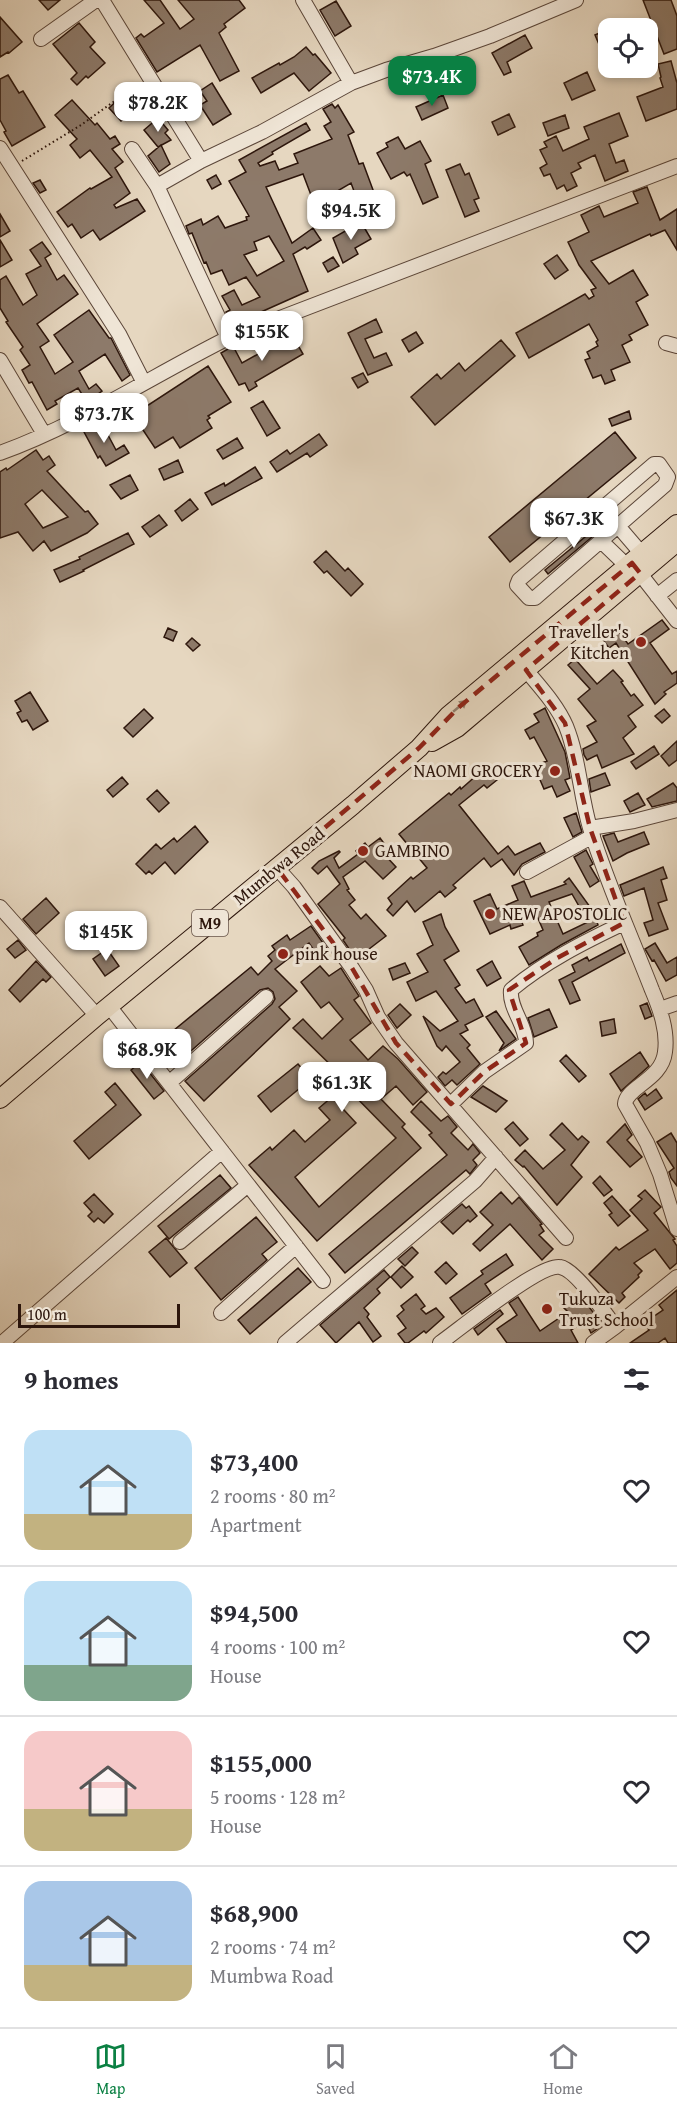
<!DOCTYPE html>
<html lang="en">
<head>
<meta charset="utf-8">
<style>
  body { margin:0; font-family:"Gentium Book Plus",serif; background:#f2f2f3; color:#2b2b33; height:100vh; display:flex; flex-direction:column; font-size:22px; white-space:nowrap }
  * { box-sizing:border-box; margin:0 }
  p { font-size:20px; color:#7c7c81 }
  .icon { flex:none; width:33px; height:33px; fill:none; stroke:currentColor; stroke-width:2; stroke-linecap:round; stroke-linejoin:round }
  .map { position:relative; height:1343px; overflow:hidden }
  .drawer { display:flex; flex-direction:column; background:#fff; flex:1 }
  .drawer>* { flex:none }
  .fabs { position:absolute; left:598px; top:18px; display:grid; gap:12px }
  .fabs a { display:grid; place-items:center; width:60px; height:60px; border-radius:12px; background:#fff; box-shadow:0 3px 9px #0003; font-size:30px }
  .scale { position:absolute; left:18px; bottom:15px; width:162px; box-sizing:border-box; padding-left:6px; border:3px solid #2d160c; border-top:0; font-size:16px; line-height:21px; white-space:nowrap; color:#2d160c; -webkit-text-stroke:4px #efe5d6; paint-order:stroke }
  .price { position:absolute; translate:-50% -51px; padding:0 14px; border-radius:12px; background:#fff; color:#222; font-size:20px; line-height:39px; filter:drop-shadow(0 2px 3px #0008) }
  .price::after { content:''; position:absolute; left:50%; top:36px; width:18px; height:14px; margin-left:-9px; background:inherit; clip-path:polygon(0 0,100% 0,50% 100%) }
  .price.on { background:#0b8043; color:#fff }
  ul { padding:0; list-style:none }
  li { display:flex; align-items:center; gap:18px; height:150px; padding:0 24px }
  li+li { border-top:2px solid #e1e1e2 }
  li span { display:grid; place-items:center; flex:none; width:168px; height:120px; border-radius:18px; color:#555 }
  li>.icon { margin-inline-start:auto }
  span .icon { width:72px; height:72px; fill:#fffc; stroke-width:1 }
  li b { font-size:26px }
  h2 { display:flex; justify-content:space-between; align-items:center; height:72px; padding:0 24px; font-size:26px }
  .tab-bar { display:flex; justify-content:space-around; align-items:center; height:84px; border-top:2px solid #e1e1e2; background:#fff; font-size:16px; color:#7c7c81 }
  .tab-bar a { display:grid; justify-items:center; gap:3px }
  .tab-bar .on { color:#0b8043 }
  .map>svg:first-child { display:block }
  .building { fill:#8d7a6a; stroke:#2d160c; stroke-width:1.5; fill-rule:evenodd }
  .lines { fill:none; stroke-linecap:round; stroke-linejoin:round }
  .minor-casing { stroke:#5b4639; stroke-width:16 }
  .major-casing { stroke:#2d160c; stroke-width:20 }
  .path { stroke:#2d160c; stroke-width:2; stroke-dasharray:1.5 3; stroke-linecap:butt }
  .minor { stroke:#efe5d6; stroke-width:14 }
  .major { stroke:#e6d7c0; stroke-width:18 }
  .oneway { fill:#93806f }
  .marked { fill:none; stroke:#8f2418; stroke-width:4.5; stroke-dasharray:12 8; stroke-linejoin:round }
  .poi-dot { fill:#8f2418; stroke:#efe5d6; stroke-width:2 }
  .labels { text-anchor:middle; stroke-width:6; stroke-linejoin:round; paint-order:stroke }
  .shield { fill:#efe5d6; stroke:#675449; stroke-width:1.5 }
  .shield-label { font-size:16px; font-weight:bold; fill:#2d160c }
  .poi-label { font-size:18px; fill:#2d160c; stroke:#efe5d6; text-anchor:start }
  .street-label { font-size:18px; fill:#2d160c; stroke:#efe5d6 }
</style>
</head>
<body>
<div class="map">
<svg width="677" height="1343" viewBox="0 0 677 1343">
  <rect width="100%" height="100%" fill="#e6d7c0"/>
  <filter id="stains"><feTurbulence type="fractalNoise" baseFrequency=".00333" numOctaves="4"/><feColorMatrix values="0 0 0 0 .2 0 0 0 0 .09 0 0 0 0 .02 0 0 0 .5 -.17"/></filter>
  <radialGradient id="worn" r=".72"><stop offset=".6" stop-color="#630" stop-opacity="0"/><stop offset="1" stop-color="#630" stop-opacity=".3"/></radialGradient>
  <path class="building" d="M39 0H60L48 10Z
    M144 0H160L180 29 194 19 178 0H239L245 8 224 24 226 27 219 33 239 71 220 81 200 45 157 72 136 38 141 34 144 37 164 23Z
    M643 0H671L677 16V49L664 54Z
    M336 1 351 26 335 36 320 10Z
    M0 17 22 42 9 53 8 52 0 57Z
    M79 23 95 42 90 47 105 63 88 78 86 76 77 85 71 79 77 73 53 44Z
    M609 29V68L595 35Z
    M525 35 532 48 507 62 511 72 504 75 492 53Z
    M306 47 313 55 315 54 331 73 309 91 294 73 261 93 252 78 279 63 280 65 294 57Z
    M671 61 677 83V109L646 121 637 97 663 87 660 78 661 77 658 64Z
    M587 72 595 90 572 100 564 83Z
    M8 75 19 93 23 91 45 127 12 146 4 132 6 131 0 120V79Z
    M212 83 231 114 213 125 200 105 207 101 200 91Z
    M127 91 140 104 121 121 109 108Z
    M443 95 448 108 422 120 416 107Z
    M72 100 95 125 97 123 110 139 115 136 120 144 112 149 123 162 115 168 130 193 114 205 116 208 137 199 145 211 100 240 93 230 81 238 72 224 68 227 57 212 90 188 91 189 112 177 90 150 80 158 70 145 77 139 55 115Z
    M332 104 335 108 338 105 354 132 348 135 359 164 363 163 376 198 377 197 383 210 364 218 351 183 327 197 334 215 325 218 316 193 311 195 303 174 266 187 292 243 313 228 321 240 307 249 305 247 293 254 308 291 232 325 226 312 230 310 222 296 234 290 242 305 260 297 246 277 229 285 222 270 211 274 206 262 204 263 192 233 189 234 186 226 201 219 203 225 218 216 225 228 247 220 246 217 249 216 229 181 246 172 239 160 306 123 310 130 272 152 273 154 258 163 260 166 275 161 279 170 298 163 294 154 332 139 324 126 331 122 323 109ZM269 236 284 261 257 276 244 255 257 250 254 242Z
    M619 113 628 136 609 144 616 163 624 160 628 171 605 181 595 155 578 163 581 168 571 173 577 186 567 191 564 185 557 189 550 174 544 176 540 168 547 164 540 150 547 147 544 142 556 136 563 151 589 139 584 127Z
    M509 114 515 127 498 135 492 122Z
    M565 115 569 128 548 136 543 123Z
    M158 118 168 130 165 133 171 140 158 147 144 130Z
    M398 137 405 149 420 141 431 161 425 164 438 197 423 204 410 174 407 176 404 172 391 179 377 153 388 147 386 143Z
    M161 145 170 164 159 172 148 156Z
    M460 164 465 175 469 173 479 198 474 200 479 211 465 217 446 170Z
    M216 175 221 184 212 189 207 180Z
    M40 180 46 190 40 193 33 183Z
    M647 187 660 220 677 209V250L665 230 651 236 650 234 591 261 609 284 633 270 648 295 636 302 648 325 629 335 632 340 622 345 630 362 611 370 615 380 605 384 601 375 593 378 585 360 590 358 587 352 598 346 596 342 598 340 589 324 529 358 516 333 585 294 589 299 594 296 591 290 596 288 579 265 568 242 589 232 581 215 599 206 604 217 638 203 633 192Z
    M0 214 10 231 0 237Z
    M361 222 371 239 355 248 358 254 343 263 333 238Z
    M0 240 12 260 0 267Z
    M42 242 51 254 45 258 57 280 64 275 78 294 37 324 49 341 40 347 55 374 73 362 54 335 89 310 109 338H111L130 375 122 381 105 354 79 371 89 389 96 384 102 391 87 402 78 388 55 401 57 404 47 410 32 382 29 383 22 370 30 365 20 350 23 347 6 322 8 321 0 308V280L6 276 23 305 37 295 26 274 41 266 30 250Z
    M557 255 568 270 555 279 544 264Z
    M333 257 339 266 328 272 323 263Z
    M376 319 382 332 365 339 374 358 386 353 392 365 368 375 348 333Z
    M416 332 423 343 409 352 402 340Z
    M292 335 303 354 255 382 257 386 249 391 245 383 239 385 221 353 233 346 242 363Z
    M501 340 515 356 435 425 411 397 437 374 441 379 459 363 465 371Z
    M208 366 231 402 208 416 210 418 207 420 212 428 180 448 173 437 155 448 133 415Z
    M363 373 368 382 358 388 352 378Z
    M263 401 280 428 267 436 251 408Z
    M629 411 631 419 612 426 609 419Z
    M100 420 116 450 124 445 129 453 106 466 100 456 98 458 83 430Z
    M615 432 636 458 510 562 489 537Z
    M319 434 327 445 310 457 307 453 277 472 270 462 287 450 290 454Z
    M237 438 243 448 223 459 217 450Z
    M36 450 43 460 49 456 55 465 47 471 85 512 88 511 98 524 87 533 51 551 44 541 33 551 18 532 0 538V472L6 468 7 470ZM42 490 68 517 43 528 25 504Z
    M178 460 183 472 164 480 159 469Z
    M255 467 262 478 212 505 205 493 224 483 225 486Z
    M130 475 138 490 121 499 110 485Z
    M190 499 198 509 182 521 175 511Z
    M159 515 167 525 150 537 142 527Z
    M602 523 605 526 548 574 545 570Z
    M128 533 134 544 83 570 84 571 60 582 54 570 80 559 79 557Z
    M326 551 345 571 348 568 363 584 351 596 327 571 324 573 314 562Z
    M662 620 669 629 650 643 672 674 677 671V683L664 692 666 694 655 704 616 643 609 648 601 637 616 627 628 644Z
    M168 628 177 632 173 641 164 637Z
    M192 638 200 645 193 651 186 644Z
    M575 659 597 684 613 670 623 681 621 682 631 696 634 694 643 705 628 716 636 727 623 738 634 754 602 768 597 755 587 760 584 755 583 749 597 742 587 726 596 721 578 699 590 689 568 665Z
    M30 692 48 721 33 730 27 720 22 722 17 713 21 711 15 701Z
    M545 708 565 752 570 778 565 780 570 791 557 797 552 786 544 789 534 766 547 761 534 737 530 739 525 730 539 722 534 714Z
    M144 709 153 718 133 737 124 728Z
    M664 709 670 716 662 723 655 716Z
    M677 741V760L669 766 661 756Z
    M654 746 659 754 636 769 631 762Z
    M486 767 497 780 487 788 484 785 459 805 498 854 508 846 515 855 540 843 545 852 522 864 514 875 502 859 491 867 484 858 453 885 456 888 445 897 440 891 415 912 407 901 393 916 387 910 392 904 388 898 411 877 413 879 427 868 399 834 449 793 451 795 460 787 461 789Z
    M605 773 610 785 591 792 589 779Z
    M122 777 128 784 113 797 107 790Z
    M673 783 677 788V801L652 807 647 799Z
    M157 790 169 803 159 812 147 799Z
    M638 793 645 805 630 812 624 801Z
    M576 813 582 832 573 837 564 818Z
    M195 826 208 842 175 874 165 862 152 874 149 871 146 874 136 864 156 844 161 849 174 838 177 842Z
    M644 832 649 844 627 853 613 861 603 836 614 833 618 842Z
    M380 838 389 850 384 854 396 867 383 879 365 861 343 877 349 889 347 890 355 900 349 905 361 919 366 914 386 936 356 959 343 940 345 938 318 904 340 884 327 866 318 874 312 868 319 861 339 851 340 852 334 858 339 868 358 854 356 851 365 843 368 847Z
    M586 850 593 864 590 866 599 881 590 887 574 857Z
    M663 867 667 878 661 880 667 900 658 903 668 929 649 936 644 923 653 920 644 888 624 896 620 885Z
    M569 878 593 911 598 925 561 945 529 965 519 947 538 936 537 933 543 930 534 909 519 915 523 925 511 929 510 925 490 934 474 901 490 894 497 909 518 900 512 886 524 881 531 897 566 884 564 882ZM572 894 588 922 563 934 549 902Z
    M46 898 59 913 36 934 23 919Z
    M441 914 445 927 459 951 444 960 460 985 455 988 466 1003 474 999 483 1016 465 1025 468 1030 460 1034 470 1045 467 1048 480 1064 457 1085 452 1080 445 1086 438 1077 443 1072 446 1074 460 1062 446 1046 442 1051 437 1046 423 1016 440 1031 458 1021 436 991 416 1001 407 982 428 972 417 954 433 945 423 922Z
    M120 916 127 926 106 943 98 933Z
    M86 920 96 934 89 940 78 926Z
    M311 926 328 950 318 956 309 943 275 969 297 991 279 1007 290 1019 204 1101 185 1081 272 1004 275 999 273 992 268 988 260 990 175 1065 157 1044 251 967 258 975 272 961 268 956 275 950 272 946 287 935 290 940Z
    M18 940 26 950 15 958 7 949Z
    M655 943 667 963 677 957V975L666 981 654 960 652 961 645 949Z
    M621 944 625 953 572 982 580 1000 570 1004 559 980 575 972 572 965 587 957 589 961Z
    M107 949 119 966 105 976 93 959Z
    M36 961 51 977 46 982 43 979 20 1002 9 990Z
    M492 961 501 978 487 986 477 970Z
    M405 963 410 973 393 980 389 969Z
    M320 966 329 976 341 968 359 996 354 1000 371 1023 350 1040 368 1060 383 1046 398 1059 427 1092 413 1105 396 1086 381 1099 405 1124 402 1127 421 1148 317 1241 249 1165 270 1147 272 1150 294 1130 305 1142 330 1120 319 1108 332 1097 356 1123 295 1177 319 1207 396 1138 348 1089 352 1086 293 1028 303 1019 322 1039 343 1019 329 1002 321 1008 301 982Z
    M647 1003 652 1016 645 1019 640 1006Z
    M400 1004 411 1015 397 1028 388 1015Z
    M549 1009 557 1027 534 1037 528 1018Z
    M496 1011 516 1039 499 1051 504 1043 486 1017Z
    M614 1019 616 1033 602 1036 600 1022Z
    M640 1052 649 1066 621 1091 610 1074Z
    M566 1055 586 1076 579 1082 560 1061Z
    M141 1062 164 1091 154 1099 131 1070Z
    M298 1064 311 1079 271 1112 258 1096Z
    M115 1083 141 1115 89 1159 74 1141 116 1105 105 1092Z
    M483 1086 507 1101 496 1112 471 1097Z
    M656 1089 662 1098 645 1110 638 1099 645 1093 647 1096Z
    M421 1101 441 1121 448 1116 457 1127 451 1133 468 1150 473 1144 480 1153 473 1160 477 1165 470 1174 466 1170 345 1273 329 1254 447 1155 429 1135 432 1133 411 1112Z
    M513 1122 528 1139 520 1146 505 1129Z
    M562 1123 578 1140 582 1136 589 1142 571 1165 582 1177 557 1205 524 1166 523 1167 515 1160 525 1150 543 1169 565 1150 550 1135Z
    M625 1124 632 1135 627 1140 642 1157 630 1167 607 1142Z
    M671 1133 677 1143V1186L671 1178 669 1172 674 1168 657 1142Z
    M220 1175 231 1188 169 1239 158 1226Z
    M600 1176 612 1190 604 1196 593 1183Z
    M645 1190 661 1207 654 1213 675 1239 673 1240 677 1246V1263L670 1269 655 1249 634 1263 642 1271 638 1275 639 1277 622 1293 625 1297 619 1303 589 1274 616 1247 619 1250 648 1230 630 1210 642 1199 638 1196Z
    M501 1192 512 1204 519 1197 542 1224 540 1225 544 1231 539 1235 553 1249 542 1260 510 1224 480 1251 473 1244 493 1225 480 1212Z
    M94 1194 113 1214 104 1223 98 1218 94 1222 88 1216 92 1212 84 1203Z
    M612 1196 630 1216 618 1226 609 1215 612 1213 604 1203Z
    M462 1204 466 1208 469 1206 477 1216 470 1222 468 1220 453 1234 441 1222Z
    M256 1217 277 1242 262 1254 267 1260 221 1300 195 1268Z
    M166 1238 187 1263 170 1277 149 1252Z
    M412 1247 418 1253 405 1266 398 1259Z
    M506 1254 513 1265 485 1284 491 1293 462 1314 450 1298 483 1274 481 1271Z
    M446 1262 457 1274 446 1284 435 1272Z
    M402 1266 413 1277 401 1288 391 1277Z
    M298 1268 311 1282 250 1334 238 1320Z
    M384 1270 390 1277 377 1289 380 1293 364 1308 369 1314 367 1317 381 1336 373 1342 359 1322 336 1343 320 1325Z
    M677 1290V1343H668L665 1338 658 1343H630L649 1330 644 1323 663 1310 659 1305Z
    M416 1294 425 1306 421 1309 426 1314 436 1308 444 1317 426 1333 424 1331 408 1343H405L398 1334 406 1328 397 1316 404 1310 401 1306Z
    M579 1294 603 1325 591 1333 585 1321 571 1330 578 1343H507L497 1329 517 1315 509 1303 518 1297 540 1331 568 1312 563 1307Z
    M500 1310 503 1314 478 1335 474 1329Z"/>
  <g class="lines">
    <defs>
      <path id="minor" d="M102 0 201 161
        M303 0 351 83
        M41 39 96 0
        M0 148 119 334 144 383
        M132 149 157 186 228 338
        M157 186 201 161 262 132 351 83 386 70 434 56 490 36 576 0
        M666 343 677 346
        M0 360 44 434
        M0 453C80 424 152 376 228 338L677 166
        M654 464H659L668 477 665 485 535 598H529L517 585 519 580Z
        M618 526 642 554
        M601 541 627 566
        M634 566 677 621
        M657 596 677 580
        M526 670C540 687 557 705 566 726 579 758 580 794 590 828 607 883 631 936 652 990 660 1009 668 1031 665 1052 662 1080 626 1087 625 1104L647 1143 660 1174 677 1229
        M590 828 634 821 677 810
        M277 868 294 887 352 968 366 990 378 1017 396 1043 566 1238
        M527 872 593 836
        M0 907 97 1016
        M109 1006 323 1281
        M660 1009 677 1003
        M169 1083 266 997
        M451 1104 484 1072 526 1043C526 1025 509 1008 511 990 544 962 586 941 624 923
        M180 1242 248 1185
        M221 1313 296 1246
        M2 1343 222 1151
        M285 1343 475 1181 496 1157
        M440 1343C460 1329 540 1263 560 1267 575 1269 606 1314 615 1327
        M593 1343 615 1327 677 1277"/>
      <path id="major" d="M432 742 457 728 677 542
        M0 1099 97 1016 353 805 419 748 448 716 677 524"/>
    </defs>
    <use href="#minor" class="minor-casing"/>
    <use href="#major" class="major-casing"/>
    <path class="path" d="M22 161 81 125 140 83"/>
    <use href="#minor" class="minor"/>
    <use href="#major" class="major"/>
  </g>
  <defs><path id="oneway-solid" d="M-6-.8H1V-3.2L6.5 0L1 3.2V.8H-6Z" transform="scale(1.5)"/></defs>
  <use class="oneway" href="#oneway-solid" transform="translate(460 706) rotate(-40)"/>
  <path class="marked" d="M632 563 640 573 526 670 565 723 590 828 624 923 557 958 509 990 526 1043 484 1072 451 1104 396 1043 352 968 277 868 419 748 458 708Z"/>
  <g class="poi-dot">
    <circle cx="641" cy="642" r="6"/>
    <circle cx="555" cy="771" r="6"/>
    <circle cx="363" cy="851" r="6"/>
    <circle cx="490" cy="914" r="6"/>
    <circle cx="283" cy="954" r="6"/>
    <circle cx="547" cy="1309" r="6"/>
  </g>
  <g class="labels">
    <rect class="shield" x="192" y="910" width="36" height="26" rx="4.5"/>
    <g class="shield-label">
      <text x="210" y="929">M9</text>
    </g>
    <g class="poi-label">
      <text x="629" y="638" text-anchor="end">Traveller's<tspan x="629" dy="21">Kitchen</tspan></text>
      <text x="543" y="777" text-anchor="end">NAOMI GROCERY</text>
      <text x="375" y="857">GAMBINO</text>
      <text x="502" y="920">NEW APOSTOLIC</text>
      <text x="295" y="960">pink house</text>
      <text x="559" y="1305">Tukuza<tspan x="559" dy="21">Trust School</tspan></text>
    </g>
    <g class="street-label">
      <text transform="translate(279 866) rotate(-39)" y="6">Mumbwa Road</text>
    </g>
  </g>
  <rect width="100%" height="100%" filter="url(#stains)"/>
  <rect width="100%" height="100%" fill="url(#worn)"/>
</svg>
<div class="fabs">
<a><svg class="icon" aria-label="locate" viewBox="0 0 24 24"><circle cx="12" cy="12" r="6"/><path d="M12 2v4M12 18v4M2 12h4M18 12h4"/></svg></a>
</div>
<div class="scale">100 m</div>
<b class="price on" style="left:432px;top:107px">$73.4K</b>
<b class="price" style="left:158px;top:133px">$78.2K</b>
<b class="price" style="left:351px;top:241px">$94.5K</b>
<b class="price" style="left:262px;top:362px">$155K</b>
<b class="price" style="left:104px;top:444px">$73.7K</b>
<b class="price" style="left:574px;top:549px">$67.3K</b>
<b class="price" style="left:106px;top:962px">$145K</b>
<b class="price" style="left:147px;top:1080px">$68.9K</b>
<b class="price" style="left:342px;top:1113px">$61.3K</b>
</div>
<section class="drawer">
<h2>9 homes<svg class="icon" aria-label="filters" viewBox="0 0 24 24"><path d="M4 7h16M4 17h16"/><circle cx="9" cy="7" r="2"/><circle cx="15" cy="17" r="2"/></svg></h2>
<ul>
<li><span style="background:linear-gradient(#bfe0f5 70%,#c2b280 0)"><svg class="icon" aria-label="home" viewBox="0 0 24 24"><path d="M3 11l9-7 9 7M6 9v11h12V9"/></svg></span><div><b>$73,400</b><p>2 rooms · 80 m²</p><p>Apartment</p></div><svg class="icon" aria-label="heart" viewBox="0 0 24 24"><path d="M12 20l-8-8c-3-5 5-10 8-4 3-6 11-1 8 4z"/></svg></li>
<li><span style="background:linear-gradient(#bfe0f5 70%,#7fa58c 0)"><svg class="icon" aria-label="home" viewBox="0 0 24 24"><path d="M3 11l9-7 9 7M6 9v11h12V9"/></svg></span><div><b>$94,500</b><p>4 rooms · 100 m²</p><p>House</p></div><svg class="icon" aria-label="heart" viewBox="0 0 24 24"><path d="M12 20l-8-8c-3-5 5-10 8-4 3-6 11-1 8 4z"/></svg></li>
<li><span style="background:linear-gradient(#f6c9c9 65%,#c2b280 0)"><svg class="icon" aria-label="home" viewBox="0 0 24 24"><path d="M3 11l9-7 9 7M6 9v11h12V9"/></svg></span><div><b>$155,000</b><p>5 rooms · 128 m²</p><p>House</p></div><svg class="icon" aria-label="heart" viewBox="0 0 24 24"><path d="M12 20l-8-8c-3-5 5-10 8-4 3-6 11-1 8 4z"/></svg></li>
<li><span style="background:linear-gradient(#a9c7e8 70%,#c2b280 0)"><svg class="icon" aria-label="home" viewBox="0 0 24 24"><path d="M3 11l9-7 9 7M6 9v11h12V9"/></svg></span><div><b>$68,900</b><p>2 rooms · 74 m²</p><p>Mumbwa Road</p></div><svg class="icon" aria-label="heart" viewBox="0 0 24 24"><path d="M12 20l-8-8c-3-5 5-10 8-4 3-6 11-1 8 4z"/></svg></li>
</ul>
</section>
<nav class="tab-bar">
<a class="on"><svg class="icon" aria-label="map" viewBox="0 0 24 24"><path d="M3 6l6-2 6 2 6-2v14l-6 2-6-2-6 2zM9 4v14M15 6v14"/></svg>Map</a>
<a><svg class="icon" aria-label="saved" viewBox="0 0 24 24"><path d="M7 4h10v16l-5-4-5 4z"/></svg>Saved</a>
<a><svg class="icon" aria-label="home" viewBox="0 0 24 24"><path d="M3 11l9-7 9 7M6 9v11h12V9"/></svg>Home</a>
</nav>
</body>
</html>
